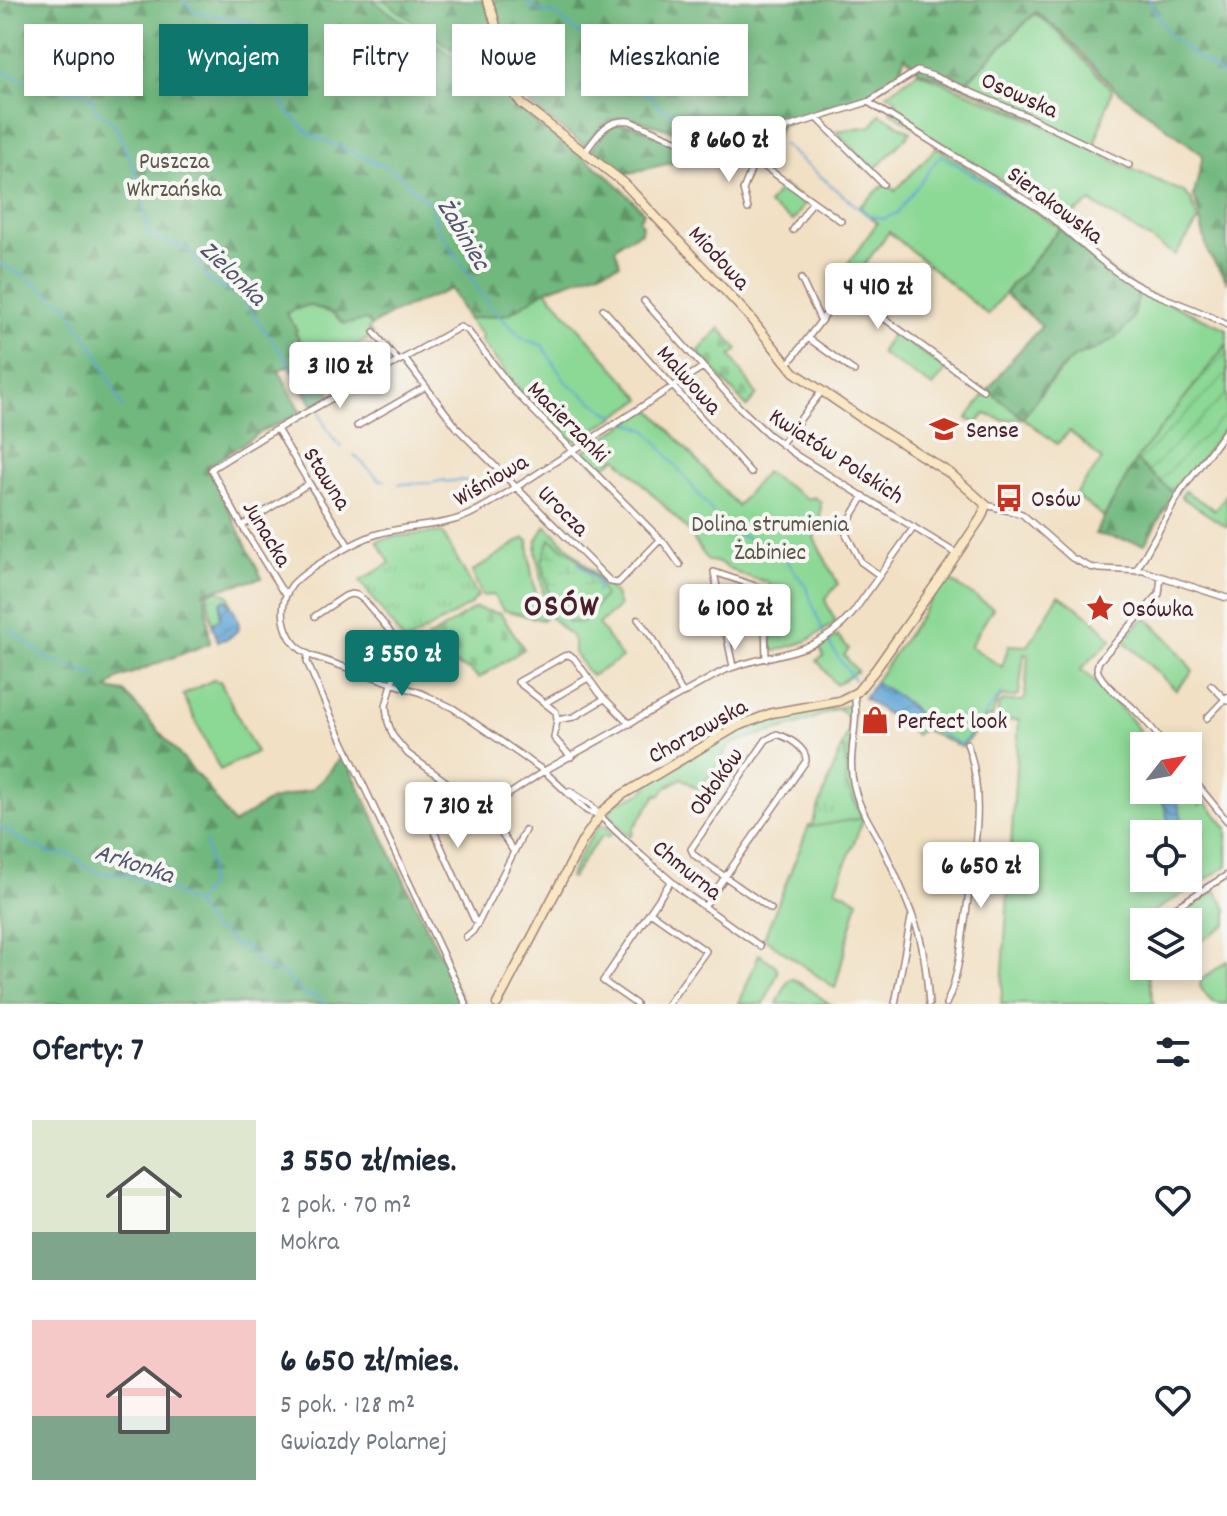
<!DOCTYPE html>
<html lang="pl">
<head>
<meta charset="utf-8">
<style>
  body { margin:0; font-family:Dekko,sans-serif; background:#f2f2f3; color:#1f2937; height:100vh; display:flex; flex-direction:column; font-size:30px; white-space:nowrap }
  * { box-sizing:border-box; margin:0 }
  p { font-size:26px; color:#747a83 }
  .icon { flex:none; width:44px; height:44px; fill:none; stroke:currentColor; stroke-width:2; stroke-linecap:round; stroke-linejoin:round }
  .map { position:relative; height:1004px; overflow:hidden }
  .panel { display:flex; flex-direction:column; background:#fff; flex:1 }
  .panel>* { flex:none }
  .hud { position:absolute; left:24px; top:24px; width:800px; height:72px; display:flex; gap:16px }
  .needle { width:52px; rotate:59deg }
  .controls { position:absolute; left:1130px; top:732px; display:grid; gap:16px }
  .controls a { display:grid; place-items:center; width:72px; height:72px; border-radius:0px; background:#fff; box-shadow:0 4px 12px #0003; font-size:40px }
  .price { position:absolute; translate:-50% -68px; padding:0 18px; border-radius:8px; background:#fff; color:#222; font-size:26px; line-height:52px; filter:drop-shadow(0 2px 4px #0008) }
  .price::after { content:''; position:absolute; left:50%; top:48px; width:24px; height:18px; margin-left:-12px; background:inherit; clip-path:polygon(0 0,100% 0,50% 100%) }
  .price.active { background:#0f766e; color:#fff }
  ul { padding:0; list-style:none }
  li { display:flex; align-items:center; gap:24px; height:200px; padding:0 32px }
  li span { display:grid; place-items:center; flex:none; width:224px; height:160px; border-radius:0px; color:#555 }
  li>.icon { margin-inline-start:auto }
  span .icon { width:96px; height:96px; fill:#fffc; stroke-width:1 }
  li b { font-size:34px }
  h2 { display:flex; justify-content:space-between; align-items:center; height:96px; padding:0 32px; font-size:34px }
  .tag { padding:0 28px; border-radius:0px; background:#fff; box-shadow:0 4px 12px #0003; font-size:28px; line-height:72px }
  .tag.active { background:#0f766e; color:#fff }
  .map>svg:first-child { display:block }
  .grass { fill:#8cd895; stroke:#6b7c60; stroke-width:2; fill-rule:evenodd }
  .forest { fill:url(#forest-firs); stroke:#5e6c54; stroke-width:2 }
  .wetland { fill:url(#wetland-marsh); stroke:#6b7c60; stroke-width:2 }
  .cemetery { fill:url(#cemetery-stones); stroke:#6b7c60; stroke-width:2 }
  .park { fill:url(#park-tufts); stroke:#6b7c60; stroke-width:2 }
  .garden { fill:url(#garden-furrows); stroke:#6b7c60; stroke-width:2 }
  .water { fill:url(#water-waves); stroke:#556280; stroke-width:2 }
  .lines { fill:none; stroke-linecap:round; stroke-linejoin:round }
  .stream { stroke:#60a5d5; stroke-width:2 }
  .street-casing { stroke:#9e8078; stroke-width:8 }
  .secondary-casing { stroke:#9e8078; stroke-width:11 }
  .street { stroke:#fff; stroke-width:5 }
  .secondary { stroke:#f9e7c3; stroke-width:8 }
  .labels { text-anchor:middle; stroke-width:8; stroke-linejoin:round; paint-order:stroke }
  .street-label { font-size:24px; fill:#4a1f2b; stroke:#f6f6f2 }
  .park-label { font-size:24px; fill:#5e564b; stroke:#f6f6f2 }
  .poi-label { font-size:24px; fill:#4a1f2b; stroke:#f6f6f2; text-anchor:start }
  .water-label { font-size:26px; font-style:italic; fill:#53556f; stroke:#f6f6f2 }
  .district-label { font-size:32px; font-weight:bold; letter-spacing:2px; fill:#4a1f2b; stroke:#f6f6f2 }
</style>
</head>
<body>
<div class="map">
<svg width="1227" height="1004" viewBox="0 0 1227 1004">
  <defs>
    <pattern id="forest-firs" width="22" height="20" patternUnits="userSpaceOnUse" patternTransform="scale(2)"><rect width="22" height="20" fill="#71b87e"/><path d="M5 1l3.5 6h-7zM16 11l3.5 6h-7z" fill="#5f9567"/></pattern>
    <pattern id="wetland-marsh" width="20" height="14" patternUnits="userSpaceOnUse" patternTransform="scale(2)"><rect width="20" height="14" fill="#8cd895"/><path d="M1 5h8M5 5V1M11 12h8M15 12V8" fill="none" stroke="#7ab981"/></pattern>
    <pattern id="cemetery-stones" width="16" height="16" patternUnits="userSpaceOnUse" patternTransform="scale(2)"><rect width="16" height="16" fill="#8cd895"/><path d="M2 7V4a2 2 0 0 1 4 0v3zM10 15v-3a2 2 0 0 1 4 0v3z" fill="#7ab981"/></pattern>
    <pattern id="park-tufts" width="24" height="20" patternUnits="userSpaceOnUse" patternTransform="scale(2)"><rect width="24" height="20" fill="#8cd895"/><path d="M3 7l-1-3M5 7V3M7 7l1-3M15 17l-1-3M17 17v-4M19 17l1-3" fill="none" stroke="#7ab981"/></pattern>
    <pattern id="garden-furrows" width="10" height="10" patternUnits="userSpaceOnUse" patternTransform="scale(2)"><rect width="10" height="10" fill="#8cd895"/><path d="M-1 1l2-2M0 10L10 0M9 11l2-2" fill="none" stroke="#7ab981"/></pattern>
    <pattern id="water-waves" width="16" height="10" patternUnits="userSpaceOnUse" patternTransform="scale(2)"><rect width="16" height="10" fill="#60a5d5"/><path d="M0 5q4-4 8 0t8 0" fill="none" stroke="#5186ad"/></pattern>
  </defs>
  <rect width="100%" height="100%" fill="#f6f6f2"/>
  <filter id="ink" filterUnits="userSpaceOnUse"><feTurbulence type="fractalNoise" baseFrequency=".0125" numOctaves="2"/><feDisplacementMap in="SourceGraphic" scale="16" xChannelSelector="R" yChannelSelector="G"/><feConvolveMatrix kernelMatrix="1 2 1 2 8 2 1 2 1" color-interpolation-filters="sRGB"/></filter>
  <filter id="wash" filterUnits="userSpaceOnUse"><feTurbulence type="fractalNoise" baseFrequency=".006" numOctaves="4" result="noise"/><feDisplacementMap in="SourceGraphic" scale="32" xChannelSelector="R" yChannelSelector="G"/><feGaussianBlur stdDeviation="1.8" result="paint"/><feColorMatrix in="noise" values="0 0 0 0 0 0 0 0 0 0 0 0 0 0 0 0 0 1.4 0 .05"/><feComposite in="paint" operator="in"/></filter>
  <g filter="url(#wash)">
    <rect width="100%" height="100%" fill="#f1e0c4"/>
    <path class="grass" d="M1034 13 1058 32 1112 90 1094 146 962 86Z
      M918 72 1026 117 1127 167 1184 192 1191 199 1198 222 1175 255 1091 202 1063 221 1019 191 890 112 897 100 887 94Z
      M880 114 911 132 874 170 836 131 872 126Z
      M937 147 1060 228 1025 271 1013 282 988 315 889 232 853 280 842 272 877 223 859 207 886 183 895 191Z
      M782 185 803 199 804 205 793 221 768 205Z
      M451 289 546 290 560 305 562 309 642 399 577 441 570 440 517 387 481 341 482 335 468 320Z
      M1136 289 1227 329V344L1136 460 1104 517 1075 495 1102 460 1070 431 1057 444 1023 418 1003 420 985 414 977 423 967 419 988 390 1023 418 1045 388 1073 358 1091 351 1138 300Z
      M351 290 371 326 368 330 373 335 344 353 345 357 325 369 318 356 311 360 264 320Z
      M893 332 946 370 933 387 880 353Z
      M650 408 737 506 765 472 808 499 814 497 821 502 820 520 814 538 838 584 825 600 836 622 807 641 775 651 771 647 769 582C758 579 743 577 734 571 724 566 719 561 708 561L686 528 617 458 599 469 585 455V450Z
      M1185 491 1215 510 1227 494V527L1181 497Z
      M546 525 615 594 619 607 598 624 622 658 591 676 574 653V642L570 635 551 618 544 597 536 551 537 540Z
      M524 538 528 540C530 565 533 594 545 617L542 620 503 610 493 595 482 596 472 572Z
      M946 578 993 608 970 646 1002 667 1009 645 1028 646 1059 595 1089 616 1112 639 1080 670 1086 673 1125 713 1152 746H1144V790H1188L1200 805 1205 801 1227 828V866L1139 921 1142 938H1144V966H1162L1148 974 1154 1004H1001L1019 720H998V705L1004 701H1022L1025 698 1028 655 1024 654 1019 694 1016 697H1001L996 703 992 718 987 717 962 747 923 729 916 735 907 728C914 724 916 720 917 712L899 697 875 682ZM1144 834H1188V878H1144Z
      M1148 619 1171 642 1193 671 1176 690 1123 640 1141 621Z
      M838 636 849 649 844 655 857 671 836 685 817 660 824 656 820 648Z
      M215 679 217 682 220 681 256 752 220 770 183 695Z
      M851 705 853 712 847 728V716L838 708 797 725 755 736 731 744 699 790 682 778 667 787 660 796 657 794 632 830 633 832 630 836 609 816 611 807 619 802 635 796 644 791 653 780 720 739H724L765 721Z
      M852 723 849 772 864 817 836 889 858 900 835 988 764 938 809 826 862 817 846 785 845 750 841 749Z
      M600 825H604L612 833 610 836H602L585 857 572 878 569 877 582 851Z
      M1216 891 1227 909V924L1188 950V922H1168Z
      M759 954 776 966 778 972 764 1004H739Z
      M1227 961V1004C1210 1004 1208 999 1200 986L1201 980Z
      M794 979 830 1004H777L788 980Z"/>
    <path class="forest" d="M0 0H482C501 28 490 67 509 94 532 128 578 150 609 177 621 187 632 200 644 212L639 220 642 225 641 232 623 241 615 248 620 264 546 290 509 314 468 319 451 289 393 313 371 326 367 320 344 324 332 313 308 305 286 313 297 330 295 332 310 359H312L330 391V397L313 406 290 365 279 370 301 413 264 430 208 467 262 578 205 592 210 643 117 679 107 689 124 692 206 785 233 824 269 801 312 789 325 777 343 754 464 1004H0Z
      M492 0H1227V281L1208 253 1194 195 1203 155 1114 88 1061 32 1036 12 962 86 917 70 905 56C902 64 900 74 894 79 874 97 808 116 781 125L775 139 762 141 753 150 743 155 725 153 720 146 631 118C604 116 601 129 585 146L534 109 517 92 510 68 501 24Z
      M622 124 633 125 704 155 621 175 591 151C600 140 607 125 622 124Z
      M1060 228 1099 262 1136 289C1143 319 1118 339 1094 350 1086 353 1077 355 1071 360 1052 376 1037 398 1023 418L988 390 1011 360 1042 326 1005 294 1013 282 1025 271Z
      M1136 460 1174 493 1145 544 1095 534Z"/>
    <path class="wetland" d="M372 0H384C413 22 443 42 471 64 480 71 489 75 496 84L478 79 447 53Z
      M550 539 572 554 598 579 604 596 582 623 568 622 550 597 542 561Z
      M219 590 229 596 231 606 228 601 220 618 212 624 207 593Z"/>
    <path class="cemetery" d="M720 328 738 350 731 356 757 395 747 407 698 352Z
      M475 608 501 614 524 649 479 678 469 670 430 655 427 639Z"/>
    <path class="park" d="M442 532 478 596 470 605 405 643 360 581 390 563 377 541 398 536Z
      M841 749 845 750 846 785 863 818 811 827Z"/>
    <path class="garden" d="M1227 344V425L1175 494 1136 460Z"/>
    <path class="water" d="M224 599C233 605 239 619 239 629L229 638 218 641 212 624 220 618V603Z
      M875 682 899 697 917 712C916 720 914 724 907 728L864 698Z
      M1157 790H1171L1177 800 1186 834H1171L1165 807Z"/>
    <g class="lines">
      <path class="stream" d="M183 0 195 12 250 22 267 33 281 63 283 105 308 133 395 171 430 205 438 229 492 309 524 339 542 345 565 381 604 410 616 416
        M528 0 530 6 542 12 555 14 595 46 609 54 618 56 624 79 628 84 651 96 658 105 679 118 690 130 718 138 742 151 749 149 761 139 773 136 775 138
        M1149 0 1168 34 1187 50 1227 78
        M0 70 43 88 85 92 91 98 98 112 114 123 116 127 145 194 144 210 149 236 190 251 210 282 239 295 316 400
        M783 145 867 215 883 219 897 213 941 155 1023 206
        M0 264 24 276 66 305 96 351 123 408
        M320 412C324 426 331 438 342 447
        M630 423 648 431 726 529 781 553 806 587 824 634
        M354 455 380 480H385
        M399 484 432 483 444 480 445 482 459 480 486 484
        M578 563 592 576 598 585 597 592
        M10 629 43 656 78 670 97 676
        M828 642 854 680
        M916 719 961 745 1002 693
        M0 825 4 831H9L19 840H24L31 847 41 848C50 856 56 853 67 854 75 855 83 865 89 870L94 869 102 874 113 872 118 875 126 874 179 894 185 900 195 904 212 930C226 931 225 937 234 945L245 946C252 959 271 974 284 974L305 996 315 995 325 1004
        M195 903C198 899 202 896 204 892 213 878 210 859 206 844L207 841"/>
    </g>
  </g>
  <g filter="url(#ink)">
    <g class="lines">
      <defs>
        <path id="street" d="M868 102 1040 209C1072 233 1105 269 1140 287 1168 301 1199 309 1227 325
          M818 119 883 184
          M585 152C599 134 605 119 630 121 673 138 708 158 755 160L777 144 788 127 868 102 917 71 933 76 1027 116 1129 165
          M748 209 743 190 755 160 841 221
          M793 230 813 201
          M801 279 821 321
          M644 301 739 407 769 435 799 457 957 554
          M603 309 751 473
          M374 332 398 361
          M808 338 854 371
          M315 358 336 396
          M404 358 458 429 611 582 618 583 660 540
          M788 364 839 297 849 293 983 390
          M357 426 425 387
          M277 429 309 483 349 546
          M781 444 822 391
          M864 496 847 524 846 534 861 562 879 575
          M986 505 1022 514 1072 558 1090 567 1100 569 1144 571 1227 598
          M242 526 308 484
          M1136 571 1181 491 1227 429
          M1161 577 1159 594 1099 661C1097 667 1096 668 1099 674 1107 689 1125 699 1136 711 1147 722 1157 734 1166 746
          M287 594 281 589 242 526 211 469 266 435 460 327 468 331 515 392 665 544 680 565
          M315 616 345 596 351 594 357 595 364 600 388 629 401 650 386 706 388 722 393 736 408 754 485 810 514 852
          M638 619 654 640 683 694
          M308 655 307 662 325 703 466 1004
          M733 667 714 572 764 589 766 659
          M1211 685 1227 701
          M854 694C860 724 846 756 854 786 859 810 875 830 885 852 897 877 909 905 918 931 925 954 927 980 929 1004
          M545 703 588 678
          M1207 718 1227 697
          M557 720 574 717 604 699
          M571 757 554 738 557 720 556 712 518 682 564 656 569 655 574 658 600 694 630 724
          M1188 773 1227 821
          M441 779 424 795 422 805 474 919 478 923
          M570 791 591 805 599 815 642 856 685 893 760 946
          M485 810 544 771 721 672C770 650 811 661 852 614L914 527
          M599 815 587 811 544 771 453 708 421 693 312 656C296 649 287 637 284 620 282 608 284 595 292 585 306 569 360 538 381 533 413 524 446 528 476 511 508 494 538 473 569 453 614 425 658 396 703 367
          M704 907 806 761C807 748 789 738 777 734L766 740 691 849 694 855 771 909
          M650 912 706 951 668 1004
          M1152 922 1227 875
          M1141 929 1144 927
          M466 937 473 931 478 923 525 830
          M636 1004 603 981 671 881
          M895 1004 911 918
          M946 1004C958 981 962 940 966 914 973 858 987 798 967 743"/>
        <path id="secondary" d="M487 0C504 34 496 75 522 104L624 183 747 314 794 372 860 417 951 474 986 505 981 518 950 564 876 669 857 692 839 701 772 713 736 727 622 795 603 811 583 840 497 1004"/>
      </defs>
      <use href="#street" class="street-casing"/>
      <use href="#secondary" class="secondary-casing"/>
      <use href="#street" class="street"/>
      <use href="#secondary" class="secondary"/>
    </g>
  </g>
  <defs>
    <symbol id="school-bare" viewBox="-9 -9 18 18"><path d="M0-5L7-2L0 1L-7-2ZM-4 1L0 2.5L4 1V4Q0 6-4 4Z" fill="#c8321e" stroke="#f6f6f2" stroke-width="2.5" paint-order="stroke"/></symbol>
    <symbol id="bus-bare" viewBox="-9 -9 18 18"><path d="M-5-6H5V4H4V6H2V4H-2V6H-4V4H-5ZM-3.5-4V0h7V-4ZM-3.5 1.2v1.5H-2V1.2ZM2 1.2v1.5H3.5V1.2Z" fill="#c8321e" stroke="#f6f6f2" stroke-width="2.5" paint-order="stroke"/></symbol>
    <symbol id="sight-bare" viewBox="-9 -9 18 18"><path d="M0-6L1.8-2.2L6-1.7L2.9 1.2L3.7 5.4L0 3.3L-3.7 5.4L-2.9 1.2L-6-1.7L-1.8-2.2Z" fill="#c8321e" stroke="#f6f6f2" stroke-width="2.5" paint-order="stroke"/></symbol>
    <symbol id="shop-bare" viewBox="-9 -9 18 18"><path d="M-5-2.5h2.3a2.7 3.5 0 0 1 5.4 0H5L5.5 6h-11ZM-1.5-2.5h3a1.5 2.3 0 0 0-3 0Z" fill="#c8321e" stroke="#f6f6f2" stroke-width="2.5" paint-order="stroke"/></symbol>
  </defs>
  <g fill-rule="evenodd">
    <use href="#school-bare" x="924" y="409" width="40" height="40"/>
    <use href="#bus-bare" x="989" y="478" width="40" height="40"/>
    <use href="#sight-bare" x="1080" y="588" width="40" height="40"/>
    <use href="#shop-bare" x="855" y="700" width="40" height="40"/>
  </g>
  <g class="labels">
    <g class="street-label">
      <text transform="translate(1020 94) rotate(24)" y="8">Osowska</text>
      <text transform="translate(1056 204) rotate(37)" y="8">Sierakowska</text>
      <text transform="translate(720 257) rotate(47)" y="8">Miodowa</text>
      <text transform="translate(690 379) rotate(48)" y="8">Malwowa</text>
      <text transform="translate(569 421) rotate(45)" y="8">Macierzanki</text>
      <text transform="translate(837 455) rotate(33)" y="8">Kwiatów Polskich</text>
      <text transform="translate(328 478) rotate(58)" y="8">Stawna</text>
      <text transform="translate(490 479) rotate(-30)" y="8">Wiśniowa</text>
      <text transform="translate(564 510) rotate(45)" y="8">Urocza</text>
      <text transform="translate(268 533) rotate(59)" y="8">Junacka</text>
      <text transform="translate(697 730) rotate(-29)" y="8">Chorzowska</text>
      <text transform="translate(715 781) rotate(-55)" y="8">Obłoków</text>
      <text transform="translate(688 869) rotate(39)" y="8">Chmurna</text>
    </g>
    <g class="park-label">
      <text x="174" y="168">Puszcza<tspan x="174" dy="28">Wkrzańska</tspan></text>
      <text x="770" y="531">Dolina strumienia<tspan x="770" dy="28">Żabiniec</tspan></text>
    </g>
    <g class="poi-label">
      <text x="966" y="437">Sense</text>
      <text x="1031" y="506">Osów</text>
      <text x="1122" y="616">Osówka</text>
      <text x="897" y="728">Perfect look</text>
    </g>
    <g class="water-label">
      <text transform="translate(465 233) rotate(59)" y="9">Żabiniec</text>
      <text transform="translate(234 272) rotate(44)" y="9">Zielonka</text>
      <text transform="translate(135 862) rotate(18)" y="9">Arkonka</text>
    </g>
    <g class="district-label">
      <text x="562" y="615">OSÓW</text>
    </g>
  </g>
</svg>
<div class="controls">
<a><svg class="needle" viewBox="-14 -14 28 28"><path d="M0-13l5 13h-10z" fill="#e53935"/><path d="M0 13l5-13h-10z" fill="#747a83"/></svg></a>
<a><svg class="icon" aria-label="locate" viewBox="0 0 24 24"><circle cx="12" cy="12" r="6"/><path d="M12 2v4M12 18v4M2 12h4M18 12h4"/></svg></a>
<a><svg class="icon" aria-label="layers" viewBox="0 0 24 24"><path d="M12 4l9 5-9 5-9-5zM3 14l9 5 9-5"/></svg></a>
</div>
<b class="price" style="left:729px;top:184px">8 660 zł</b>
<b class="price" style="left:878px;top:331px">4 410 zł</b>
<b class="price" style="left:340px;top:410px">3 110 zł</b>
<b class="price" style="left:735px;top:652px">6 100 zł</b>
<b class="price active" style="left:402px;top:698px">3 550 zł</b>
<b class="price" style="left:458px;top:850px">7 310 zł</b>
<b class="price" style="left:981px;top:910px">6 650 zł</b>
<div class="hud">
<a class="tag">Kupno</a>
<a class="tag active">Wynajem</a>
<a class="tag">Filtry</a>
<a class="tag">Nowe</a>
<a class="tag">Mieszkanie</a>
</div>
</div>
<section class="panel">
<h2>Oferty: 7<svg class="icon" aria-label="filters" viewBox="0 0 24 24"><path d="M4 7h16M4 17h16"/><circle cx="9" cy="7" r="2"/><circle cx="15" cy="17" r="2"/></svg></h2>
<ul>
<li><span style="background:linear-gradient(#dfe7d0 70%,#7fa58c 0)"><svg class="icon" aria-label="home" viewBox="0 0 24 24"><path d="M3 11l9-7 9 7M6 9v11h12V9"/></svg></span><div><b>3 550 zł/mies.</b><p>2 pok. · 70 m²</p><p>Mokra</p></div><svg class="icon" aria-label="heart" viewBox="0 0 24 24"><path d="M12 20l-8-8c-3-5 5-10 8-4 3-6 11-1 8 4z"/></svg></li>
<li><span style="background:linear-gradient(#f6c9c9 60%,#7fa58c 0)"><svg class="icon" aria-label="home" viewBox="0 0 24 24"><path d="M3 11l9-7 9 7M6 9v11h12V9"/></svg></span><div><b>6 650 zł/mies.</b><p>5 pok. · 128 m²</p><p>Gwiazdy Polarnej</p></div><svg class="icon" aria-label="heart" viewBox="0 0 24 24"><path d="M12 20l-8-8c-3-5 5-10 8-4 3-6 11-1 8 4z"/></svg></li>
</ul>
</section>
</body>
</html>
